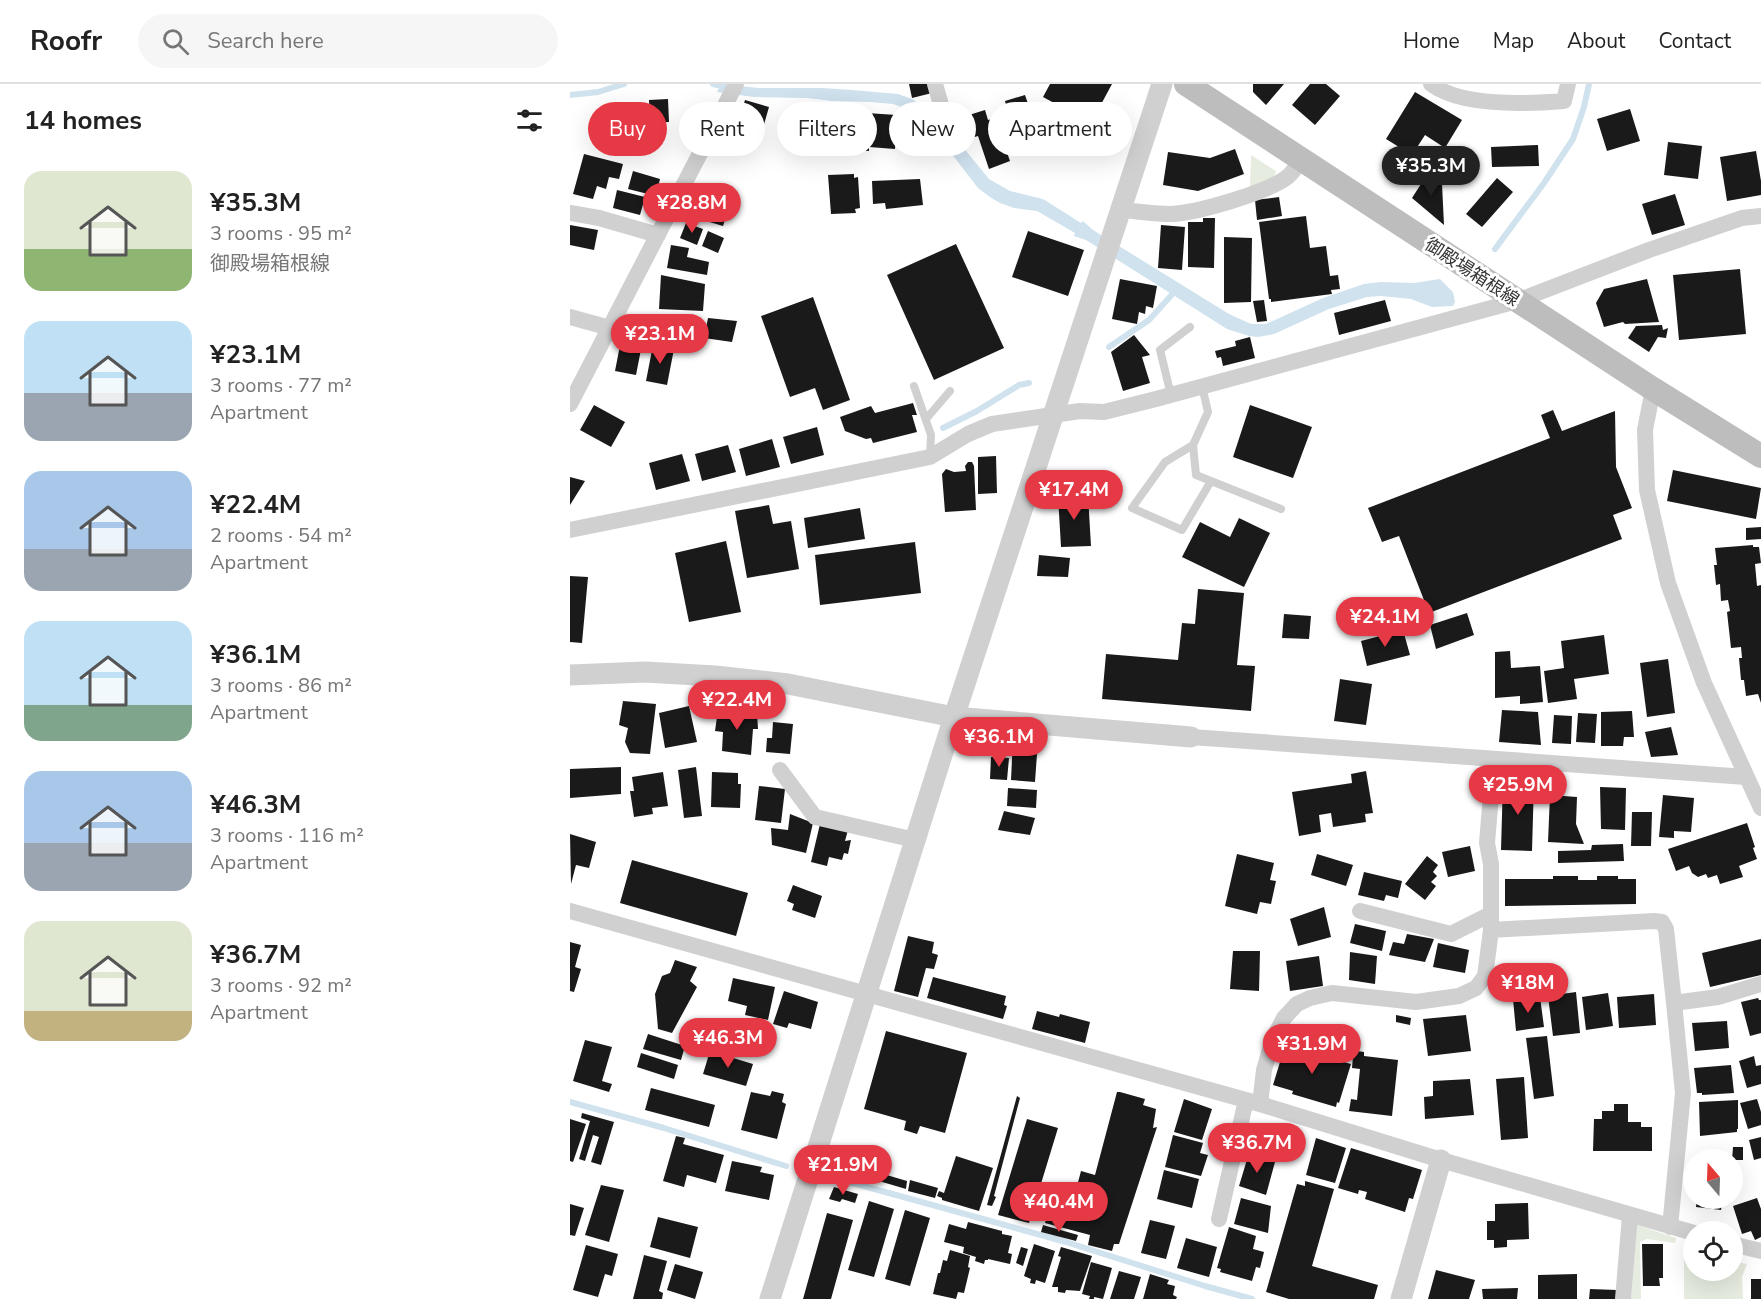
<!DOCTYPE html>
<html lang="en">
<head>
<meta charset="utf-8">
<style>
  body { margin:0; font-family:"Nunito Sans","Noto Sans JP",sans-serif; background:#f6f6f6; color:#222; height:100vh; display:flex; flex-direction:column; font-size:22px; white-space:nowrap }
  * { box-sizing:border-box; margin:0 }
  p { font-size:20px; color:#767676 }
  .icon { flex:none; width:33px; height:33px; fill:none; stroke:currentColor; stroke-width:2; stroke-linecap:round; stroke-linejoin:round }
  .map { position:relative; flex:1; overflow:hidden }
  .sheet { display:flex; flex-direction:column; background:#fff; width:570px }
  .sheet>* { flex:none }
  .guide { position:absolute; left:18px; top:18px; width:570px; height:54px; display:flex; gap:12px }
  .needle { width:39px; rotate:341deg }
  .controls { position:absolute; left:1113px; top:1065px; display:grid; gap:12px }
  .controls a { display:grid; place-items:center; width:60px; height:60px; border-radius:50%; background:#fff; box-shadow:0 6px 24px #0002; font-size:30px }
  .price { position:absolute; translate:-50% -51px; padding:0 14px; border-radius:21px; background:#e63946; color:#fff; font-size:20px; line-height:39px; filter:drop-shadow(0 2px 3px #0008) }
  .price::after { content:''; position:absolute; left:50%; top:36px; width:18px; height:14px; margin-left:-9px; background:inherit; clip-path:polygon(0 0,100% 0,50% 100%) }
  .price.current { background:#222; color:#fff }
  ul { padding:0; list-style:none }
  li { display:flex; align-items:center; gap:18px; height:150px; padding:0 24px }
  li span { display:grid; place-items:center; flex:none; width:168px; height:120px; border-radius:18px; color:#555 }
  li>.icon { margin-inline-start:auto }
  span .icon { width:72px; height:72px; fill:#fffc; stroke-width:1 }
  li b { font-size:26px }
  h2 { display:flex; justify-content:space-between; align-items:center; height:72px; padding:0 24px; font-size:26px }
  .tag { padding:0 21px; border-radius:27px; background:#fff; box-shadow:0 6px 24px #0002; font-size:21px; line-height:54px }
  .tag.current { background:#e63946; color:#fff }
  header { display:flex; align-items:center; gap:36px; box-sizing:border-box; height:84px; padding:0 30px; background:#fff; border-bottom:2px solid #e0e0e0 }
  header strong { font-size:28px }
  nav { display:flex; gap:33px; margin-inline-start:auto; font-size:21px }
  .search { width:420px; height:54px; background:#f6f6f6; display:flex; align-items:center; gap:15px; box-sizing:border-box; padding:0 21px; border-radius:33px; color:#767676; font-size:22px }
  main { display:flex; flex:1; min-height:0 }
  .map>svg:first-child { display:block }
  .green { fill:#e6ecdf }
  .water { fill:#cfe2ee }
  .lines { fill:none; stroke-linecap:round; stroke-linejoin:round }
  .stream { stroke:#cfe2ee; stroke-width:6 }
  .building { fill:#1a1a1a }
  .service { stroke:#d0d0d0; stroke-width:8 }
  .minor { stroke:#d0d0d0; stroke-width:16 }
  .tertiary { stroke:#d0d0d0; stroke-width:21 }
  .secondary { stroke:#bdbdbd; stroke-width:24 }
  .labels { text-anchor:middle; stroke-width:6; stroke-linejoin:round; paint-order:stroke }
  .street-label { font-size:18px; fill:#333; stroke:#fff }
</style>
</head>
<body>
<header>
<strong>Roofr</strong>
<div class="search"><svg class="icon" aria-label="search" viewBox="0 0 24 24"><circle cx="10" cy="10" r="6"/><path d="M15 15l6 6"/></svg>Search here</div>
<nav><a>Home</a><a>Map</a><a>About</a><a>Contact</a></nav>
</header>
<main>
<section class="sheet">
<h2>14 homes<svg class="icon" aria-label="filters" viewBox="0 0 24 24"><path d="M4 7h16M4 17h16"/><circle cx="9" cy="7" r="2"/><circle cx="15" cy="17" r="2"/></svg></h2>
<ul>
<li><span style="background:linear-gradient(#dfe7d0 65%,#8fb573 0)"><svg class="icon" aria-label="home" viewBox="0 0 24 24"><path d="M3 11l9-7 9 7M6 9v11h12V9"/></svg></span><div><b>¥35.3M</b><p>3 rooms · 95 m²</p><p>御殿場箱根線</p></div></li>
<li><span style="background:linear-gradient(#bfe0f5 60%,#9aa5b1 0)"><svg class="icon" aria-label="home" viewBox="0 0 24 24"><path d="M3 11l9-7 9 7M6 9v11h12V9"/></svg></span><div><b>¥23.1M</b><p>3 rooms · 77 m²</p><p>Apartment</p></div></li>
<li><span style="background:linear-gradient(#a9c7e8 65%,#9aa5b1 0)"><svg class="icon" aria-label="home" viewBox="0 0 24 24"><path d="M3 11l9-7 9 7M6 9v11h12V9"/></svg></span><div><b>¥22.4M</b><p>2 rooms · 54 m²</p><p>Apartment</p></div></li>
<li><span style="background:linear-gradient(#bfe0f5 70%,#7fa58c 0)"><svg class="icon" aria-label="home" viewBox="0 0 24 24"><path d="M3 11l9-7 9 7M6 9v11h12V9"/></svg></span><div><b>¥36.1M</b><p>3 rooms · 86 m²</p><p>Apartment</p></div></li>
<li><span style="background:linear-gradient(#a9c7e8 60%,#9aa5b1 0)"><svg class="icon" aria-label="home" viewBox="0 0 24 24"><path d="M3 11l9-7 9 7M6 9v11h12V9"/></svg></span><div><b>¥46.3M</b><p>3 rooms · 116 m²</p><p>Apartment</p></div></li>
<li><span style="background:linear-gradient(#dfe7d0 75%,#c2b280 0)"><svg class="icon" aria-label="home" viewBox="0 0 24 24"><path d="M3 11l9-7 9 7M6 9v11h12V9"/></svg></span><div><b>¥36.7M</b><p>3 rooms · 92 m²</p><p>Apartment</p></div></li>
</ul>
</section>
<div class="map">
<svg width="1191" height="1215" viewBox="0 0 1191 1215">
  <rect width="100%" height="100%" fill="#fff"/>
  <path class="green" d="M681 71 706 87 704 95 680 104Z
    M1067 1141 1106 1154 1105 1159 1077 1155 1070 1158 1071 1215H1061Z
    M1114 1165 1123 1168 1124 1186H1162L1163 1177 1177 1180 1172 1193 1173 1215H1114Z"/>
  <path class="water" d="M151 0 189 4H252L282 6 328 10 342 15 362 29 375 41 419 95 440 107 473 115 511 139 513 137 523 146 659 230 681 240H696L753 214 794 200 811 198 844 199 870 195 883 208 885 218 883 222 862 223 841 215 811 212 797 213 759 225 704 250 688 253 679 252 657 245 516 156 504 152 505 149 467 127 444 124 430 119 420 113 408 104 357 38 337 25 323 20 300 18 262 17 237 14 184 13 147 8Z"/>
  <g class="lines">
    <path class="stream" d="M143 0 157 3
      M0 11 28 8 54 0
      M925 165 974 99 1003 55 1014 23 1019 0
      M539 263 579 236 607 205
      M373 344 407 327 449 301 459 299
      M0 1018 94 1044 216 1082
      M268 1095 496 1158 635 1202 682 1215"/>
  </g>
  <path class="building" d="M339 0H359L362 9 342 14Z
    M480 0H542L521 39 473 13Z
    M683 0H714L696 21 683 8Z
    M740 0H756L770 12 745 41 722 21Z
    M845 8 892 36 875 64 855 51 842 71 816 55Z
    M455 11 464 37 442 43 435 17Z
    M98 15 99 38 80 39 79 16Z
    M175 16 199 23 189 58 164 51Z
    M62 19 63 42 45 43 44 20Z
    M1060 25 1070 57 1037 67 1027 35Z
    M415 26 418 36 425 34 440 77 419 85 408 52 398 55 397 50 394 51 387 32 398 28 399 31Z
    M265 27 327 31 325 65 299 63V67L267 64 268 43 264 42Z
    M1098 58 1132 62 1128 95 1094 91Z
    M968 61 969 82 922 83 921 63Z
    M665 65 674 90 628 107 593 101 598 68 640 74Z
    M1186 67 1191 97V111L1157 117 1150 73Z
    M14 70 53 80 49 95 39 93 36 105 27 102 23 115 3 110Z
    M63 87 90 95 86 112 58 105Z
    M858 89 872 100 874 141 842 114Z
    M284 90V94L288 93 290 124 285 125 286 129 261 130 258 91Z
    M927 94 943 108 912 143 896 130Z
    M350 95 353 121 316 125 315 119 303 120 302 97Z
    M47 106 75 113 70 131 43 124Z
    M1105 110 1115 141 1082 151 1072 120Z
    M709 113 712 132 687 136 685 116Z
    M128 114 159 123 153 142 123 133Z
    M736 132 740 164 756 162 760 192 768 191 770 205 761 206 762 210 701 218V215H699L689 138Z
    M633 134H645L644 184 618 183V138H633Z
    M116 139 133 145 127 161 110 154Z
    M0 141 28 146 24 166 0 161Z
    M591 141 615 143 612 186 588 184Z
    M138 147 154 154 148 169 132 162Z
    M458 147 514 166 498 212 442 193Z
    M654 153 682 154 681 218 654 219Z
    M386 160 434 264 364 296 317 191Z
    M101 161 119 164 117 173 139 178 137 191 97 184Z
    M1170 185 1176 250 1109 256 1103 191Z
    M91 191 135 200 133 227 89 225Z
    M550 195 587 202 583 224 576 222 575 230 569 228 567 240 542 235Z
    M1077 195 1089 238 1055 240 1053 238 1034 243 1026 219 1034 205Z
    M243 213 280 316 253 326 245 304 220 313 191 232Z
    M694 216 697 237 687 238 683 217Z
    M815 216 821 237 769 251 764 229Z
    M138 234 167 237 162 258 134 254Z
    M1092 241 1093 246 1098 244 1096 254 1088 253 1079 268 1058 254 1066 242Z
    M52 251 73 255 66 291 45 287Z
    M564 251 580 271 572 273 580 299 553 307 541 268Z
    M680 253 685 274 653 282 651 273 647 274 645 267 666 262 665 257Z
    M83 261 104 265 97 301 76 297Z
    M343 319 347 331H342L347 348 303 359 301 354 296 355 275 347 270 333 301 322 305 329Z
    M24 321 55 338 41 363 10 346Z
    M680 321 742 343 723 394 663 373Z
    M983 326 992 347 1045 327 1046 383 1062 424 1043 431 1052 455 859 529 829 452 812 458 798 424 980 354 971 331Z
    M247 343 254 371 221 380 213 353Z
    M202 355 210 383 176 392 169 365Z
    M158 361 166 388 132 397 125 370Z
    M112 370 120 397 86 406 79 379Z
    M426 372 427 409 408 410V373Z
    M398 378H402L404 382 406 426 375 428 372 390 376 385 384 388 396 387 395 382Z
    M1103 386 1191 404 1186 435 1097 417Z
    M0 393 15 397 0 421Z
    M518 411 521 462 491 463 488 412Z
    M199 421 203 440 221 437 229 485 177 494 165 427Z
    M290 424 295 455 238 464 234 434Z
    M669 434 700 449 674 503 612 473 630 438 660 453Z
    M1191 443V455L1176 456V444Z
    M156 457 171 528 119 538 105 469Z
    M345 458 351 509 250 521 245 471Z
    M1183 461V463H1189L1191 479 1185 480 1187 502 1191 501V619L1188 610 1176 612 1174 596H1171L1169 574H1172L1171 563 1161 564 1157 528 1160 527 1158 516 1151 517 1150 500 1146 501 1144 481H1147L1145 464Z
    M469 471 500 474 498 493 467 492Z
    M0 492 18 493 12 559 0 558Z
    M628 505 674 509 667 581 685 582 681 627 532 615 536 570 608 576 612 539 625 540Z
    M897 529 904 551 866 565 860 541Z
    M714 530 741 532 739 555 712 554Z
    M833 546 840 571 797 582 791 557Z
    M1034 551 1039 590 1004 595 1007 615 978 619 974 587 994 584 991 557Z
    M940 567 941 584 970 582 973 618 950 620V612L925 614V568Z
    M1098 575 1105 629 1077 633 1070 579Z
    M770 595 802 600 796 641 764 637Z
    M53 617 86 620 80 670 60 669 55 658 58 644 49 641Z
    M119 622 127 658 95 664 89 629Z
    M148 626 187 629 188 645H183L181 671 152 667 153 648 145 647Z
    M932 626 968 628 971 661 929 658Z
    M1062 627 1064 653H1054L1053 662H1031V628Z
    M1008 629 1027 630 1025 659 1006 658Z
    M984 631 1002 632 1001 660 982 659Z
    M203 638 223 640 220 670 196 668 197 654H202Z
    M1101 643 1108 671 1081 673 1075 648Z
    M443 654 468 656 465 698 441 696Z
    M421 673 439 674 437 696 420 695Z
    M51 683V710L0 714V685Z
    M126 683 132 732 114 734 108 686Z
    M796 687 803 729 795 730 796 738 763 743 761 729 749 731 751 748 729 752 722 708 782 699 781 690Z
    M93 688 98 722 82 724 83 730 64 733 60 707H64L62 693Z
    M142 688 168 689V700H171L170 724 141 723Z
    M933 696 964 697 962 767 931 766Z
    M189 702 215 705 211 739 185 736Z
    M1030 703 1056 704 1055 746 1031 745Z
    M438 704 467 706 466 724 437 722Z
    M980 711 1007 713 1006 740 1014 760 978 758Z
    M1093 711 1124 714 1121 748 1104 747V754L1089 753Z
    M434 727 465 734 460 751 428 746Z
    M1062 728H1082L1081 762H1061Z
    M220 730 243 739 236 769 202 761 201 744 218 746Z
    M1177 739 1185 763 1183 764 1187 775 1169 782 1173 793 1150 800 1147 791 1138 794 1136 790 1128 793 1122 789 1119 782 1106 787 1098 765Z
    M250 740 278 746 275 757 281 756 278 770 274 769 272 776 259 773 257 782 241 778Z
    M0 750 26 758 19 784 6 781 1 800Z
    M1053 760 1054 777 988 779V767L1021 766 1022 761Z
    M900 762 905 787 878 793 872 768Z
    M667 770 704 779 700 796 706 797 701 820 690 818 687 830 655 822Z
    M747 770 783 781 776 802 741 791Z
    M857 772 868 781 863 788 867 792 861 798 866 802 855 816 835 800Z
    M62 776 178 809 166 852 50 819Z
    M794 788 832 797 828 814 816 811 814 817 788 811Z
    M983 792H1008V796H1027V792H1048V795H1066V820L935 822V795H983Z
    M223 801 252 812 245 834 222 826 224 820 217 817Z
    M754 823 761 853 728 862 720 835Z
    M785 840 816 847 812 867 780 859Z
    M837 850 864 855 855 878 819 871 823 858 834 860Z
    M338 852 364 858 362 869 368 871 364 885 356 884 348 913 324 907Z
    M1191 855V891L1140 903 1132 869Z
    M0 858 11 861 5 883 11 885 4 908 0 907Z
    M868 859 899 866 895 889 863 883Z
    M663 867H690L689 907 660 905Z
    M780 868 807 872 805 900 779 896Z
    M749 872 753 902 720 907 716 877Z
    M105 876 127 883 120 897 127 903 102 949 88 945 85 910 92 892 100 889Z
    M363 893 436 912 434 921 437 922 433 935 357 914Z
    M163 894 205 903 198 936 175 931 177 922 158 917Z
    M214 907 248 918 241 945 219 939 217 944 203 940Z
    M1006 908 1010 949 983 952 978 912Z
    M1038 909 1043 942 1016 946 1012 913Z
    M1084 910 1086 941 1049 944 1047 913Z
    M970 913 974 943 946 947 943 915Z
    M1188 914 1189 916H1191V949L1180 952 1171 918Z
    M467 927 489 933 490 930 520 938 515 959 462 945Z
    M826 931 841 934 840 941 826 938Z
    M896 931 901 967 858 972 853 935Z
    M1157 937 1159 964 1125 967 1122 939Z
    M316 947 397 969 375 1049 350 1042 347 1050 334 1046 336 1037 294 1025Z
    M78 950 115 962 111 976 73 965Z
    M977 952 984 1012 964 1015 956 954Z
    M15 956 42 963 32 997 42 1000 39 1008 3 997Z
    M740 956 746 958 745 970 781 980 769 1019 767 1018 766 1023 722 1010 723 1007 703 1001 714 965 732 970 735 960Z
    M140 967 183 980 176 1002 133 990Z
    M787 967 794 968V972L828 976 822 1032 779 1027 781 1015 787 1016 790 985 782 984 783 972H786Z
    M71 969 108 981 104 995 67 983Z
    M1184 972 1186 982 1191 981V1000L1177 1004 1169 977Z
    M1161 981 1164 1009 1132 1011V1009H1127L1124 984Z
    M954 993 958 1054 931 1056 926 995Z
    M900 995 904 1031 855 1035 854 1013 863 1012V997Z
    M81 1004 145 1021 139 1043 75 1026Z
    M202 1007 214 1010 212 1018 216 1020 207 1055 171 1046 181 1008 200 1012Z
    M547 1008H550L575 1015 573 1021 586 1025 583 1044 587 1043 549 1160H544L542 1167 518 1161 520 1151 475 1139 482 1114 514 1123 519 1105 507 1102 511 1087 525 1091Z
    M447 1012 450 1014 424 1112 426 1113 422 1122 417 1121Z
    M614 1015 642 1025 632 1056 604 1048Z
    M1187 1015 1191 1028V1041L1178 1045 1170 1019Z
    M1168 1016V1045H1167V1048L1130 1052 1129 1018Z
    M1044 1020H1058V1038H1071V1043H1082V1067H1023L1024 1035H1032V1027H1044Z
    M12 1029 44 1038 31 1081 21 1078 29 1053 23 1051 15 1077 9 1075 20 1037 11 1034Z
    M0 1035 16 1040 3 1078 0 1077Z
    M457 1035 488 1044 459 1139 428 1131Z
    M603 1051 633 1059 630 1069 638 1071 631 1092 595 1083Z
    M106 1052 115 1054 113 1060 154 1071 146 1099 117 1091 114 1103 93 1097Z
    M1191 1053V1074L1184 1076 1179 1056Z
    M746 1054 776 1064 765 1099 736 1091Z
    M1163 1063H1173V1076H1162Z
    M781 1064 852 1086 843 1115 839 1114 835 1128 795 1115 797 1108 789 1106 788 1110 768 1104Z
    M679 1069 705 1078 696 1111 669 1102Z
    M386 1072 423 1084 409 1127 372 1116V1114L367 1112 369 1107 374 1109Z
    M162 1077 192 1083 190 1088 204 1091 199 1116 155 1107Z
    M293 1084 337 1097 336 1105 292 1092Z
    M594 1086 629 1095 622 1124 587 1115Z
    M340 1096 368 1104 365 1114 338 1107Z
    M735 1097 764 1105 742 1182 808 1201 804 1215H719L696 1208 727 1100 735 1102Z
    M31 1101 54 1106 39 1158 15 1151Z
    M264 1103 288 1110 285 1119 272 1115 270 1118 259 1115Z
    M671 1114 701 1122 698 1149 664 1140Z
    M1127 1114H1153L1151 1126 1126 1123Z
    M1187 1114 1191 1125V1153L1185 1156 1181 1147 1172 1150 1163 1122Z
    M299 1117 324 1125 304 1193 278 1186Z
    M958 1119 959 1155 937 1156V1163L924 1164V1156H917V1137H925V1120Z
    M0 1120 14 1124 5 1152 0 1151Z
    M335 1126 360 1134 340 1202 315 1195Z
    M257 1129 283 1136 261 1215H233Z
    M88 1133 128 1143 120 1174 80 1163Z
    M580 1136 605 1142 596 1175 571 1169Z
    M398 1138 432 1147V1150L442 1152 438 1169 442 1170 440 1180 418 1175V1176H415L414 1180 405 1177 406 1173 393 1169 394 1163 374 1158 379 1140 396 1145Z
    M473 1141 508 1151 506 1157 471 1148Z
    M659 1143 686 1152 683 1165 694 1168 690 1184 686 1183 682 1197 650 1188 651 1185 647 1184Z
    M616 1154 647 1163 639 1193 607 1184Z
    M464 1160 485 1167 475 1199 466 1196 465 1200 460 1199 461 1195 454 1192Z
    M1072 1160H1093V1194H1089L1090 1202H1073Z
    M16 1161 48 1170 42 1192 35 1190 28 1213 3 1206Z
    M451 1163 458 1165 453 1182 446 1179Z
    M491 1163 522 1172 510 1207 496 1206 495 1209 488 1208V1203H482L491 1173 488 1172Z
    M380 1166 400 1172 398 1183 400 1184 394 1209 388 1208 386 1215 363 1210 368 1189H370L373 1176 377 1177Z
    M74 1171 97 1177 89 1207 93 1209 92 1215H63Z
    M521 1178 542 1184 533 1215 524 1213V1215H519L520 1212 512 1210Z
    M105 1180 133 1188 125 1215 97 1206Z
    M866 1186 905 1196 899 1215H858Z
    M549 1187 571 1193 564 1215H540Z
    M580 1190 599 1196 597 1200 605 1202 603 1211 607 1213 606 1215H573Z
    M1007 1190V1215H968V1191Z
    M1181 1195H1191V1215H1181Z
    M948 1204 947 1215H913L912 1205Z
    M1020 1205 1047 1206V1215H1019Z"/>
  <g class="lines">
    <path class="service" d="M344 302 361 351 360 373
      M601 311 590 266 620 243
      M356 335 380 307
      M623 361 626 391 641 397 612 446 562 424 595 378 623 361 638 328 632 302
      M641 397 711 425"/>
    <path class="minor" d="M365 0 373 28
      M861 0C891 23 957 20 994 17L998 0
      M550 126C566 127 584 130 601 130 627 129 695 109 716 94 722 90 727 82 731 76
      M0 129 29 134 88 151
      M0 233 40 244
      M1083 305 1075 346 1077 406 1098 499 1134 599 1191 724
      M0 320 166 0
      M0 446 360 373 398 350 422 340 510 327 534 328 586 315 947 217 1079 166 1172 134 1191 132
      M621 653 1176 693
      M210 686 245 733 345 756
      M0 827 690 1020 871 1076 1124 1149
      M790 827 881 850 921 830
      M921 846 1084 837 1092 838 1096 845 1104 919
      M690 1020 694 986 703 955 714 934 727 920 740 914 762 909 846 918 889 912 906 904 915 892 921 846V780L917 759 924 675
      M649 1135 676 1016
      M1100 1143 1113 1009 1104 919 1148 913 1191 900
      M1162 1160 1191 1167
      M1053 1215 1060 1132"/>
    <path class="tertiary" d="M0 591 75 588 145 592 218 600 384 633 621 653
      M200 1215 384 633 592 0
      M831 1215 871 1076"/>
    <path class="secondary" d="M616 0 1083 305 1191 372"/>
  </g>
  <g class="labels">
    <g class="street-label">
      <text transform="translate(902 188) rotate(33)" y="6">御殿場箱根線</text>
    </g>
  </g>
</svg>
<div class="controls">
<a><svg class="needle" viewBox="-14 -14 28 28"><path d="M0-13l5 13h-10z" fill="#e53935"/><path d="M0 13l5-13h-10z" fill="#767676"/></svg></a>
<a><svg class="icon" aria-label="locate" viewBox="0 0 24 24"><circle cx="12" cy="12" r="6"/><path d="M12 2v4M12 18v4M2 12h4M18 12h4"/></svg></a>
</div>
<b class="price current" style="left:861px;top:113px">¥35.3M</b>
<b class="price" style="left:122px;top:150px">¥28.8M</b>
<b class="price" style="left:90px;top:281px">¥23.1M</b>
<b class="price" style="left:504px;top:437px">¥17.4M</b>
<b class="price" style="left:815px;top:564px">¥24.1M</b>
<b class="price" style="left:167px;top:647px">¥22.4M</b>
<b class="price" style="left:429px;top:684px">¥36.1M</b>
<b class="price" style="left:948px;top:732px">¥25.9M</b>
<b class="price" style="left:958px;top:930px">¥18M</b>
<b class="price" style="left:158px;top:985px">¥46.3M</b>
<b class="price" style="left:742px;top:991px">¥31.9M</b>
<b class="price" style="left:687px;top:1090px">¥36.7M</b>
<b class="price" style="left:273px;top:1112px">¥21.9M</b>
<b class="price" style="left:489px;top:1149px">¥40.4M</b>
<div class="guide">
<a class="tag current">Buy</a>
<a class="tag">Rent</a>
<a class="tag">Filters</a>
<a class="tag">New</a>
<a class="tag">Apartment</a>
</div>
</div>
</main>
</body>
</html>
